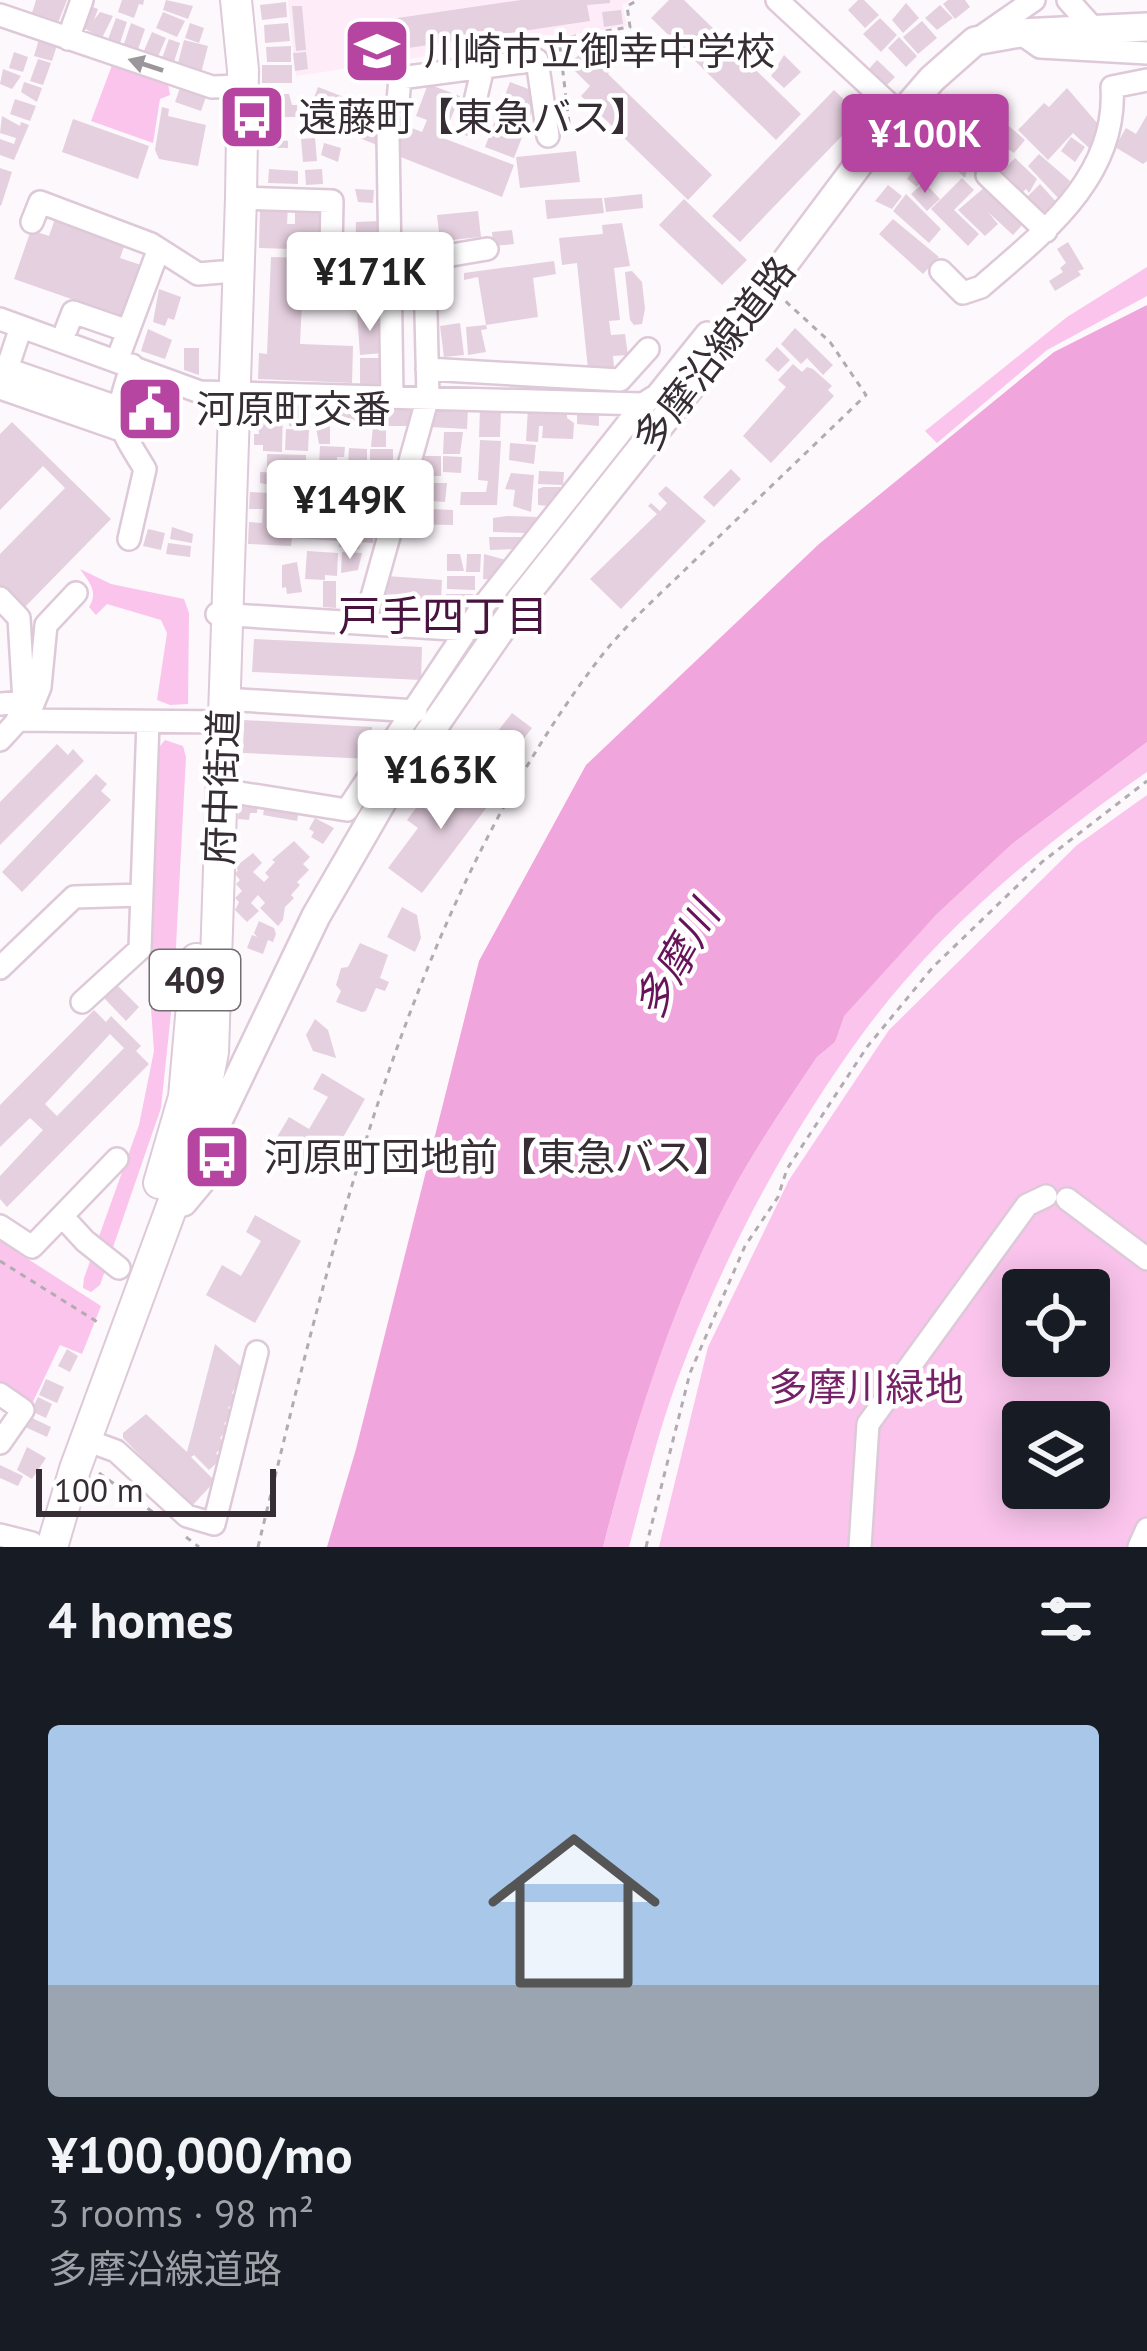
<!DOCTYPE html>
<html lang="en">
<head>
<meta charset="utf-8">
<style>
  body { margin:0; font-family:"PT Sans","Noto Sans JP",sans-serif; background:#20242c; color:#f1f3f6; height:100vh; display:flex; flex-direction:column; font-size:45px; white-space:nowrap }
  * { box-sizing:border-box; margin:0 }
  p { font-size:39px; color:#9ea1a6 }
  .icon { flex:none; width:66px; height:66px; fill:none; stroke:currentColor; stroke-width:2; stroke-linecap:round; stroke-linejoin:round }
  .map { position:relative; height:1547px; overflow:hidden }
  .side { display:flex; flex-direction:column; background:#171b24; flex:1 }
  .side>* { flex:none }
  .fabs { position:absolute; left:1002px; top:1269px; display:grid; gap:24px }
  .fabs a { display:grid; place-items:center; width:108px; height:108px; border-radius:12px; background:#171b24; box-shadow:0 6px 30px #0003; font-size:60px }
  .scale { position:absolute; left:36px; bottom:30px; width:240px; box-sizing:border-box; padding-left:12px; border:6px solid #362e34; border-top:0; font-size:33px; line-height:42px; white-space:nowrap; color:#362e34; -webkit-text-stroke:9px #fff; paint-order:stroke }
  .price { position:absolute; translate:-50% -102px; padding:0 27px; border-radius:12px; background:#fff; color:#222; font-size:39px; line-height:78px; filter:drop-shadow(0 3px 6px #0008) }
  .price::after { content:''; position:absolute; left:50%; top:72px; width:36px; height:27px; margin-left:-18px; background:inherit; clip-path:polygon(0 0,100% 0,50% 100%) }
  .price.current { background:#b645a1; color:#fff }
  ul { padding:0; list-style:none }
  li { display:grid; align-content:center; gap:24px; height:636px; padding:0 48px }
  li+li { border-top:3px solid #363941 }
  li span { display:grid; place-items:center; height:372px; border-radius:12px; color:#555 }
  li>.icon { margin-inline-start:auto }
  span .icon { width:216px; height:216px; fill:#fffc; stroke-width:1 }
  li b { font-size:51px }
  h2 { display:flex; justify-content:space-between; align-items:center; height:144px; padding:0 48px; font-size:51px }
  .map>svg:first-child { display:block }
  .built { fill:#feecf9 }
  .green { fill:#fac4ec; fill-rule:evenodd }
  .water { fill:#f0a5dd }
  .building { fill:#e5d0df; fill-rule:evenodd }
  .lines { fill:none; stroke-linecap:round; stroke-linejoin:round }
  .minor-tunnel { stroke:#d5d0d4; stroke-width:21; stroke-dasharray:21 10; stroke-linecap:butt }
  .minor-casing { stroke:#dec9d8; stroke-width:26 }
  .major-casing { stroke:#dec9d8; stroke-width:32 }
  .highway-casing { stroke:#dec9d8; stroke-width:34 }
  .path { stroke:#b2acb1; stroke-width:3; stroke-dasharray:6 6; stroke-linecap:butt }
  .minor { stroke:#fff; stroke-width:21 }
  .major { stroke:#fff; stroke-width:27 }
  .highway { stroke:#fff; stroke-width:30 }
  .oneway { fill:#9a969a }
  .labels { text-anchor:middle; stroke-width:9; stroke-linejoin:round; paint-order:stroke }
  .shield { fill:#fff; stroke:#726d71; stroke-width:3 }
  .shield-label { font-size:36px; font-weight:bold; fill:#362e34 }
  .poi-label { font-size:39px; fill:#362e34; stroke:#fff; text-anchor:start }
  .street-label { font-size:39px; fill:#362e34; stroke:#fff }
  .park-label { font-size:39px; fill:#762167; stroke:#fff }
  .neighbourhood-label { font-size:42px; fill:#49133f; stroke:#fff }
  .water-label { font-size:42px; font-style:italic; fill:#68125a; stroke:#fff }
</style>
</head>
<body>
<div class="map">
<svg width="1147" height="1547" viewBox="0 0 1147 1547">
  <rect width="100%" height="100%" fill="#fdf8fc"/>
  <path class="built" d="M288 0H631L622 5 627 26 296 76Z"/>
  <path class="green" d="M114 60 167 77 170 95 160 99 153 143 91 121Z
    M1147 267V296L1047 350 937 443 925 431 1067 317Z
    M80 569 111 584 184 599 189 613 188 704 170 705 157 700 167 633 161 620 107 604 96 615 89 607C99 592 89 582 80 569Z
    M165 740 183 746 186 757 174 984 161 1108 100 1285 91 1292 83 1288 84 1278 139 1125 154 1051 151 1008 156 751Z
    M1147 742V772C1044 843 941 928 866 1029 787 1136 723 1257 677 1381 657 1435 644 1492 629 1547H603C634 1427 670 1308 728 1199 754 1150 786 1103 817 1057L835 1042 843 1016 935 916 1012 844Z
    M1147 795V1547H659L708 1347 789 1180 889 1030 1077 845ZM1023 1290H1089V1356H1023ZM1023 1422H1089V1488H1023Z
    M0 1241 101 1306 82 1354 60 1345 29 1410 0 1386Z"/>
  <path class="water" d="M1147 305V742L1012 844 936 915 844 1016 835 1042 817 1057C786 1103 754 1150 728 1199 670 1309 634 1427 603 1547H327L356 1449 479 961 586 765 819 544 1054 352Z"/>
  <path class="building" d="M36 0H67L58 23 32 13Z
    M122 0H144L143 5 139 4 134 18 118 12Z
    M166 0 193 6 188 19 163 10Z
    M521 0H610V3L587 5 590 21 388 51 384 20Z
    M669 0H684L801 114 776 140 651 18Z
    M858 0H864L879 15 865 28 848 10Z
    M948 0H965L970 7 955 19 943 4Z
    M286 2 287 17 262 20 260 5Z
    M906 3 919 18 903 33 892 20Z
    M88 5 98 9 94 20 100 12 113 16 102 38 80 26Z
    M940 5 953 18 937 30 925 18Z
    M292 6H302L306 50 296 51Z
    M621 10 623 24 604 27 602 12Z
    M163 12 185 21 177 37 156 28Z
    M116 18 127 22 119 46 107 42Z
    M880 18 897 35 881 52 863 34Z
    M922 21 937 38 918 54 903 37Z
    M131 23 145 29 137 52 123 47Z
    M190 23 204 28 199 43 185 38Z
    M288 23 290 41 265 43 264 25Z
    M152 32 166 38 157 59 143 53Z
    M899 37 917 56 906 67 888 48Z
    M39 39 57 45 52 61 34 56Z
    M169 39 180 43 173 65 161 61Z
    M184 40 208 46 201 73 177 67Z
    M592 41H598L619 62 608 74 712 175 688 200 581 96 590 86 569 65Z
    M291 46V62H267L266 47Z
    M14 52 28 57 23 72 9 68Z
    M306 52 308 69 295 71 293 53Z
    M784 55 801 72 784 88 771 76Z
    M38 59 51 63 43 85 30 81Z
    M877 60 895 77 884 88 867 71Z
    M262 65H292V83H262Z
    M3 69 21 76 12 89 0 84Z
    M24 82 42 88 37 102 21 92Z
    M510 82 539 93 514 158 485 147Z
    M428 84 460 96 443 138 514 165 502 197 393 154 404 125 422 132 427 120 416 116Z
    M181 85 207 94 201 111 175 102Z
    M318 87 393 116 391 122 387 120 377 145 307 117Z
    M1067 88 1098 124 1090 149 1073 133 1048 160 1018 130 1044 103 1049 107Z
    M834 90 861 116 740 242 712 216Z
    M263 93H279L278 116H263Z
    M282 94H289L292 105H297V117H282Z
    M15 99 36 106 30 121 10 114Z
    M162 107 169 109 168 116 206 125 198 166 159 159 155 150Z
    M1147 115V161L1143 164 1115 147 1126 128 1136 134Z
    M2 116 20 126 21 122 29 125 14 160 0 155V139L14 144 16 138 0 133Z
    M73 119 149 146 138 179 62 152Z
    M948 120 966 137 955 149 964 143 973 151 965 178 924 139 932 131 947 145 951 143 938 131Z
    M1009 126 1025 140 1014 153 996 141Z
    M1071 137 1085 147 1075 162 1061 151Z
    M261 138 288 141V148H261Z
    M315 138 317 161 303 162 301 139Z
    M324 143 341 148 338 162 321 155Z
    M576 151 580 182 520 188 516 157Z
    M1039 154 1070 181 1059 199 1028 166Z
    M1015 158 1037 179 1029 193 1026 189 1022 193 1000 173Z
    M918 164 927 171 917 187 907 179Z
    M0 168 12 172 1 206 0 205Z
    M269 169 298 171V184L268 183Z
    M322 169 323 184 306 185 305 170Z
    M962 178 974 190 954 210 979 234 968 246 931 209Z
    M924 182 940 199 927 211 911 194Z
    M1040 184 1059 205 1047 217 1027 197Z
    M888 185 902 196 892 209 875 201Z
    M985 187 1024 223 1013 235 988 212 998 224 985 236 958 210Z
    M355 189 374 190 373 203 358 202Z
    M642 194 643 208 606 212 604 198Z
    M906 194 941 229 929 243 893 211Z
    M602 198 604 213 547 219 545 200Z
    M684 199 747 260 722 285 659 225Z
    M260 206H288L287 224H295V206L323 207V250L259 248Z
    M478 211 481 237 440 241 437 215Z
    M55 219 125 244 120 258 141 265 123 317 14 279 31 230 49 236Z
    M893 219 939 257 923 274 879 234Z
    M379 221 380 250H368L369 271H355L356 222Z
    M622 223 630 266 614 268 620 320 609 321 611 335 625 334 628 355 613 356 614 367 588 369 577 263 562 265 559 238 603 234 602 225Z
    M512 230 514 244 493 246 492 232Z
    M1068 242 1084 269 1078 271 1081 275 1055 291 1049 281 1063 272 1060 268 1066 263 1057 249Z
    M271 257 304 258 300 344 353 346 352 383 258 379 259 353 267 354Z
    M312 257 341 258 339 307 310 306Z
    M554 261 556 274 533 278 538 317 486 325 478 277 464 280V273Z
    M632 271 642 282 645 309 642 324 634 325 630 320 625 272Z
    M381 280 382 302 362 303V296H357L356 282Z
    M159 289 181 297 174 320 168 318 165 326 153 322Z
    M367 311V316L380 315 383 353 360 355 357 312Z
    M460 323 464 355 444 357 440 326Z
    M486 325 487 329 481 330 486 352 468 355 466 327Z
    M795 328 833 365 823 375 807 358 801 364 781 344Z
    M148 329 172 340 165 359 141 351Z
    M777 347 790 360 778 372 765 360Z
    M184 348H199V375L184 370Z
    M360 358H384L383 384H360Z
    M793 364 802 372 807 367 813 369 832 386 828 390 834 396 771 463 743 436 786 387 778 380Z
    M145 390 164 396 155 427 136 422Z
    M340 403 370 405 368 425 339 426Z
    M290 404 310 405V427L289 426Z
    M256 405H283L282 452 263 451V445H254V434H259Z
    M375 405 411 409V426H386V447H371Z
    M434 406 468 408 467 429 430 427Z
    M528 408 567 410V418L574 423 573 439 542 438 543 426H539L538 442 526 441Z
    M480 409H501L500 437H479Z
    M577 412H599V426L577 424Z
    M12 422 111 519 24 608 0 585V554L65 488 43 466 0 510V434Z
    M315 422H330V444H319Z
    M286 429 309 430 308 451 285 450Z
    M444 432H463L460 454H443Z
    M480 440 501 441 497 505H460L461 492H486L488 481 478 480Z
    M510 443 536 445 534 464 509 460Z
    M320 446 345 447 344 457H337V465L319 464Z
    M349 448 367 449V466L348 465Z
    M370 449H393V468L370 467Z
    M267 454 306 455V466L267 467Z
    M418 456H441V476H417Z
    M443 456 462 457 461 473 443 472Z
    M309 468 336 472V488L293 489 260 483V472L309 474Z
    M731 469 741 479 714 507 703 497Z
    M539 471 564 472 563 485 538 484Z
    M511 473 534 475 531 512 513 506 515 490 505 489Z
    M345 478 361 480 360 496 344 495Z
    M363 478H392V498L362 496Z
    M411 482 431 484 429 506 410 504Z
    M434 483H447L445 502 432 501Z
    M666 486 706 521 621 609 590 579 657 514 648 506 651 503 660 511 667 503 658 494Z
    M543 487H560V497L554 496 550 506 538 505V489Z
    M250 492 315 495 314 511 375 515 373 543 346 541 360 544 359 549 339 547V541L292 538 291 546 248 544 249 522 262 523 263 509H249Z
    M408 508 453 510V525L408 524Z
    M507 516 540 517V521L528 533 493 532V518Z
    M172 527 193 534 192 543 170 539Z
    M148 529 165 533 161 550 143 546Z
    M489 537H526L515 549 490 550Z
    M168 543 191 546 190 557 166 554Z
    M307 551 338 553 337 576 325 575V580L305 579Z
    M342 552 362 553 358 570 341 573Z
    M447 554H460L464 571H447Z
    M467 554H481L480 572H466Z
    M484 554 506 560 495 580 483 579Z
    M297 562 302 592 287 594 286 587 282 588V565Z
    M387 576 442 580 441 600 386 597Z
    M447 576H475V590L447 589Z
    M323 581H336V608L323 607Z
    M446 594H473L474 608 446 612Z
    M254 639 422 647 421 680 252 672Z
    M512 713 532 728 497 773 477 758Z
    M244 720 372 727 370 759 243 753Z
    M57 744 68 755 73 749 84 761 0 845V802Z
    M464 771 496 795 422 893 388 868 418 828 407 820 419 804 432 814Z
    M96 774 107 784 101 791 111 800 22 892 2 872Z
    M239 800 258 802 257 813H250L249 820 238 819Z
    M265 804 299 810 297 821 263 815Z
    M315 818 334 828 323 844 311 837 314 832 309 829Z
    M294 841 310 857 303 864 309 870 297 882 300 885 291 895 294 898 285 907 283 920 278 926 260 908 265 903 258 895 251 903 259 911 247 922 235 910 239 902 235 898 242 891 236 884 240 880 235 874 238 870 235 867 253 853 262 863 253 872 264 882 269 877 265 873 275 862 272 860Z
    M402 907 417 915 421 938 415 952 387 937Z
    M259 921 274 928 276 934 273 942 268 940 263 954 247 948 252 935 257 937 254 933Z
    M360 943 388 955 380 978 389 982 385 991 376 988 366 1011 362 1012 336 1002 341 991 336 985 341 968 348 967Z
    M117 985 139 1007 126 1021 104 998Z
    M94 1010 106 1022 111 1016 141 1046 136 1051 149 1064 7 1207 0 1199V1176L43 1130 30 1118 0 1147V1105ZM110 1034 124 1048 57 1116 45 1104Z
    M315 1019 328 1030 336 1058 313 1051 306 1035Z
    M322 1073 365 1099 321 1176 271 1147 289 1117 309 1129 328 1097 313 1089Z
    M255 1215 301 1241 255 1323 206 1295 222 1265 241 1276 261 1241 246 1232Z
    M215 1344 245 1370 232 1393 237 1398 228 1408 233 1413 224 1424 229 1428 220 1438 226 1444 216 1453 221 1459 209 1470 194 1455 191 1457 215 1481 191 1507 123 1438V1433L146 1414 187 1452Z
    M67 1349 78 1356 70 1372 58 1366Z
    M46 1379 64 1387 57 1403 39 1395Z
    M38 1397 52 1404 46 1418 31 1411Z
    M28 1416 51 1427 47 1437 23 1426Z
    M27 1447 46 1458 32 1479 17 1470Z
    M0 1465 23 1476 18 1486 0 1478Z"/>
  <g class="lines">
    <path class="minor-tunnel" d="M388 135 398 101"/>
    <defs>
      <path id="minor" d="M777 0 901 115
        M1068 0 1093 28
        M0 15 212 87 243 86
        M1020 33 1040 47 1147 53
        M68 39 82 0
        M975 41 1034 0
        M398 101 400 78 537 60 548 136
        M470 123 483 67
        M388 135 392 396
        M987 175 1046 231
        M241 198 332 201 331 250
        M32 222 40 202 151 244 198 274 222 272
        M941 271 963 293 981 287C1042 234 1118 177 1112 87L1147 80
        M0 319 200 392 643 404
        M66 330 73 312 128 331
        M121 350 158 251
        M7 369 117 407
        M427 369 620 380 648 349
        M0 376 7 369 21 327
        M0 388 121 430
        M129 539 145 469C114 419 114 420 132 365
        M0 598 19 618 24 702 0 704
        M217 614 468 630
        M365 622 428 397 425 273 440 257 487 249
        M224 699 416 711
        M17 720 224 722
        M0 740 33 704 40 687 46 625 76 593
        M221 790 347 810 480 610 643 404 657 395 707 333 725 343
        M0 968 74 897 142 895
        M82 1002 140 949 148 722
        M1067 1199 1147 1259
        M62 1216 117 1159
        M0 1226 32 1247 62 1216 85 1241 119 1268
        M0 1394 23 1410 0 1443
        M86 1440 116 1451 187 1516 214 1524 257 1352
        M0 1535 32 1543
        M860 1547 868 1424 1027 1205 1046 1196
        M1139 1547 1147 1529"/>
      <path id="major" d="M202 1154 316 916 383 800 521 600 725 343 861 161 932 79 975 41 1020 33 1147 27
        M183 1202 203 1178 217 1142"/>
      <path id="highway" d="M159 1183 184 1097 196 959
        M52 1547 75 1469 196 1141 213 1052 241 198 243 70 236 0"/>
    </defs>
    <use href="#minor" class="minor-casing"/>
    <use href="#major" class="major-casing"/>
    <use href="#highway" class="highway-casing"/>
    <path class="path" d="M569 123 559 39 630 27 627 6 638 0
      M0 1261 99 1323
      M99 1473 154 1513
      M186 1537 199 1547
      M258 1547C331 1247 407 914 596 663 622 628 658 596 690 565 748 508 807 452 866 395L830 342 783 299
      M646 1547 690 1373 745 1246 778 1197 787 1169 867 1047 933 967 1042 862 1147 781"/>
    <use href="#minor" class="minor"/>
    <use href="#major" class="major"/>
    <use href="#highway" class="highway"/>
  </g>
  <defs><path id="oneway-solid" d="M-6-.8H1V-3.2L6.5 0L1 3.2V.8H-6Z" transform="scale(3)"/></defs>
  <use class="oneway" href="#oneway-solid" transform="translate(146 65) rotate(-162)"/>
  <defs>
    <symbol id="school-square" viewBox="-11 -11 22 22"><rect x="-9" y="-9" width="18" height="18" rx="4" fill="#b645a1" stroke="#fff"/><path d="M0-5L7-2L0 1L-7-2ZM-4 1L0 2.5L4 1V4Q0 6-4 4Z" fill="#fff"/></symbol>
    <symbol id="bus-square" viewBox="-11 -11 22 22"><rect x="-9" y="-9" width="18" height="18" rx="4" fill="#b645a1" stroke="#fff"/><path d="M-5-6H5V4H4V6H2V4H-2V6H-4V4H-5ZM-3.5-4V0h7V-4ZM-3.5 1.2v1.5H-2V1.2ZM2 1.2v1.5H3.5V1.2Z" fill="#fff"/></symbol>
    <symbol id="civic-square" viewBox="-11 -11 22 22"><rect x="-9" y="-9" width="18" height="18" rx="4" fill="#b645a1" stroke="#fff"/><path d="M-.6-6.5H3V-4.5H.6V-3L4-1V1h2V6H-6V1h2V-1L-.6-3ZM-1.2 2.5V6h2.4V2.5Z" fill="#fff"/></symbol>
  </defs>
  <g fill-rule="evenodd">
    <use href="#school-square" x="339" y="13" width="76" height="76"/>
    <use href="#bus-square" x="214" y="79" width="76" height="76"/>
    <use href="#civic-square" x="112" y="371" width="76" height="76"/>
    <use href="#bus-square" x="179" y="1119" width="76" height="76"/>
  </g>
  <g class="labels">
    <rect class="shield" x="150" y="950" width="90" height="60" rx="9"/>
    <g class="shield-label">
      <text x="195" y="993">409</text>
    </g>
    <g class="poi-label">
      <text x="424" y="65">川崎市立御幸中学校</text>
      <text x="298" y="131">遠藤町【東急バス】</text>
      <text x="196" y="423">河原町交番</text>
      <text x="264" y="1171">河原町団地前【東急バス】</text>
    </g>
    <g class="street-label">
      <text transform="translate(714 354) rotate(-52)" y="14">多摩沿線道路</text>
      <text transform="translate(221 787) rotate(-88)" y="14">府中街道</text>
    </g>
    <g class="park-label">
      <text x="866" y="1401">多摩川緑地</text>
    </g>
    <g class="neighbourhood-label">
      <text x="443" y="631">戸手四丁目</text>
    </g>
    <g class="water-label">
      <text transform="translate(676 960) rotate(-60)" y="15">多摩川</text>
    </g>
  </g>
</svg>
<div class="fabs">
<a><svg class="icon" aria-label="locate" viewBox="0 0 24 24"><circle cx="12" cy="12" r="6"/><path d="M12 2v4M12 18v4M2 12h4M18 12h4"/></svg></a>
<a><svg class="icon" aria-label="layers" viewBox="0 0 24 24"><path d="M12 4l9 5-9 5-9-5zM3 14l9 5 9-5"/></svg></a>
</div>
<div class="scale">100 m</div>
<b class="price current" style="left:925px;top:196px">¥100K</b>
<b class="price" style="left:370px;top:334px">¥171K</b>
<b class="price" style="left:350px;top:562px">¥149K</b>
<b class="price" style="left:441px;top:832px">¥163K</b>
</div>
<section class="side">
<h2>4 homes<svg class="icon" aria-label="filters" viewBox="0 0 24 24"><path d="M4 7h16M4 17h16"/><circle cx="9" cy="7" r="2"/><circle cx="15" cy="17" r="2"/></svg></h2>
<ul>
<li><span style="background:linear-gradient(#a9c7e8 70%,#9aa5b1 0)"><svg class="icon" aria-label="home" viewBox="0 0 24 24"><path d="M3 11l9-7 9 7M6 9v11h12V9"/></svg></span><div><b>¥100,000/mo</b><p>3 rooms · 98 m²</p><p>多摩沿線道路</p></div></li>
</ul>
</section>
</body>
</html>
